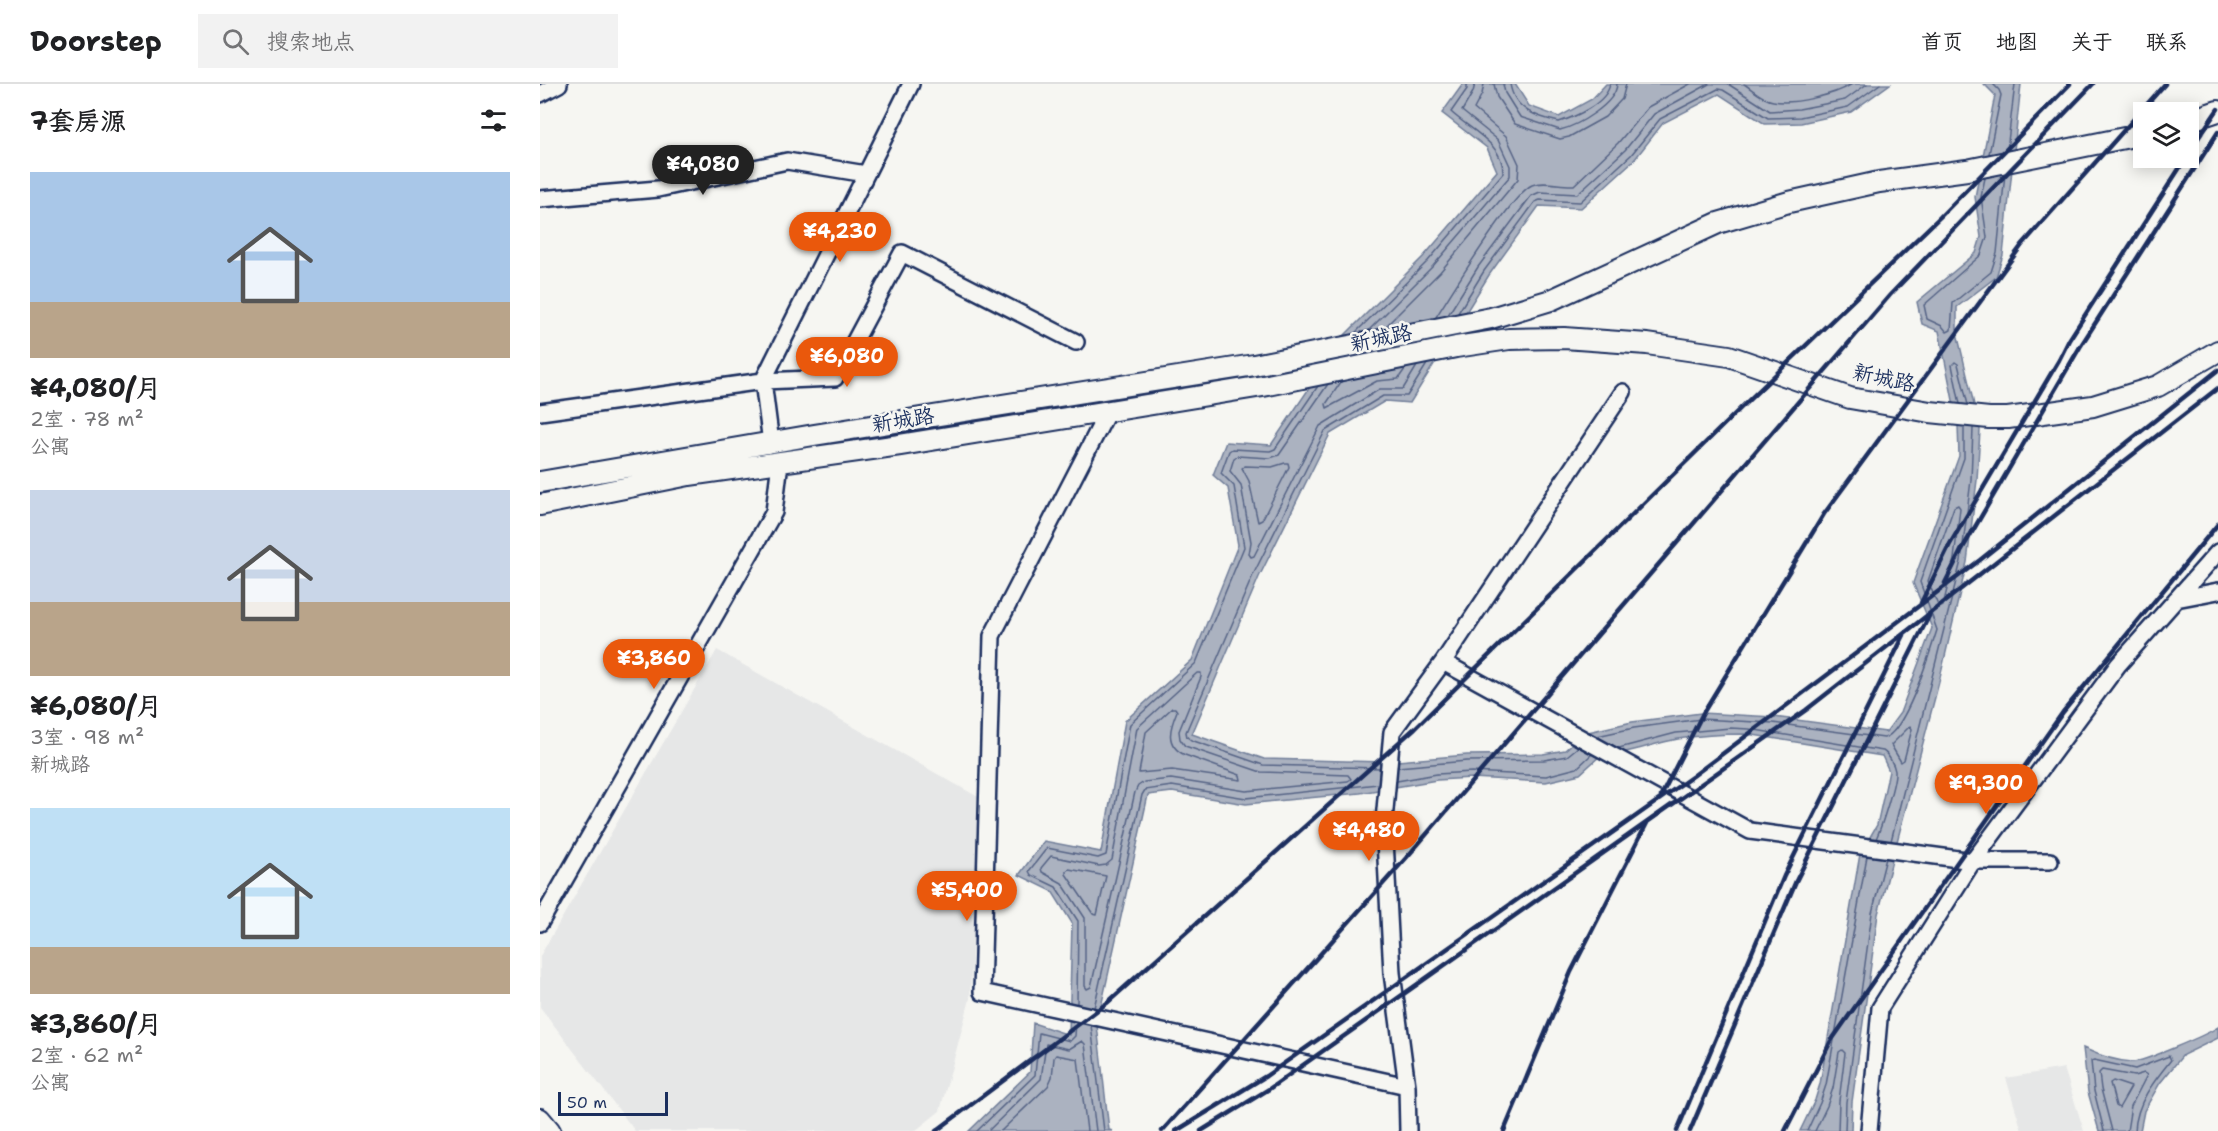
<!DOCTYPE html>
<html lang="zh">
<head>
<meta charset="utf-8">
<style>
  body { margin:0; font-family:"Shantell Sans","LXGW WenKai TC",sans-serif; background:#f2f2f2; color:#202124; height:100vh; display:flex; flex-direction:column; font-size:22px; white-space:nowrap }
  * { box-sizing:border-box; margin:0 }
  p { font-size:20px; color:#757577 }
  .icon { flex:none; width:33px; height:33px; fill:none; stroke:currentColor; stroke-width:2; stroke-linecap:round; stroke-linejoin:round }
  .map { position:relative; flex:1; overflow:hidden }
  .sheet { display:flex; flex-direction:column; background:#fff; width:540px }
  .sheet>* { flex:none }
  .fabs { position:absolute; left:1593px; top:18px; display:grid; gap:12px }
  .fabs a { display:grid; place-items:center; width:66px; height:66px; border-radius:0px; background:#fff; box-shadow:0 3px 15px #0003; font-size:30px }
  .scale { position:absolute; left:18px; bottom:15px; width:110px; box-sizing:border-box; padding-left:6px; border:3px solid #1b2f5e; border-top:0; font-size:16px; line-height:21px; white-space:nowrap; color:#1b2f5e; -webkit-text-stroke:4px #f6f6f2; paint-order:stroke }
  .price { position:absolute; translate:-50% -51px; padding:0 14px; border-radius:21px; background:#ea580c; color:#fff; font-size:20px; line-height:39px; filter:drop-shadow(0 2px 3px #0008) }
  .price::after { content:''; position:absolute; left:50%; top:36px; width:18px; height:14px; margin-left:-9px; background:inherit; clip-path:polygon(0 0,100% 0,50% 100%) }
  .price.on { background:#222; color:#fff }
  ul { padding:0; list-style:none }
  li { display:grid; align-content:center; gap:12px; height:318px; padding:0 30px }
  li span { display:grid; place-items:center; height:186px; border-radius:0px; color:#555 }
  li>.icon { margin-inline-start:auto }
  span .icon { width:108px; height:108px; fill:#fffc; stroke-width:1 }
  li b { font-size:26px }
  h2 { display:flex; justify-content:space-between; align-items:center; height:72px; padding:0 30px; font-size:26px }
  header { display:flex; align-items:center; gap:36px; box-sizing:border-box; height:84px; padding:0 30px; background:#fff; border-bottom:2px solid #e0e0e0 }
  header strong { font-size:28px }
  nav { display:flex; gap:33px; margin-inline-start:auto; font-size:21px }
  .search { width:420px; height:54px; background:#f2f2f2; display:flex; align-items:center; gap:15px; box-sizing:border-box; padding:0 21px; border-radius:0px; color:#757577; font-size:22px }
  main { display:flex; flex:1; min-height:0 }
  .map>svg:first-child { display:block }
  .built { fill:#e6e7e7 }
  .water { fill:#abb2c0; stroke:#717e99; stroke-width:1.5 }
  .lines { fill:none; stroke-linecap:round; stroke-linejoin:round }
  .shore { stroke:#556385; stroke-width:1.5 }
  .minor-casing { stroke:#1b2f5e; stroke-width:20 }
  .major-casing { stroke:#1b2f5e; stroke-width:24 }
  .minor { stroke:#f6f6f2; stroke-width:15 }
  .major { stroke:#f6f6f2; stroke-width:20 }
  .rail { stroke:#1b2f5e; stroke-width:4.5 }
  .labels { text-anchor:middle; stroke-width:5; stroke-linejoin:round; paint-order:stroke }
  .street-label { font-size:21px; fill:#1b2f5e; stroke:#f6f6f2 }
</style>
</head>
<body>
<header>
<strong>Doorstep</strong>
<div class="search"><svg class="icon" aria-label="search" viewBox="0 0 24 24"><circle cx="10" cy="10" r="6"/><path d="M15 15l6 6"/></svg>搜索地点</div>
<nav><a>首页</a><a>地图</a><a>关于</a><a>联系</a></nav>
</header>
<main>
<section class="sheet">
<h2>7套房源<svg class="icon" aria-label="filters" viewBox="0 0 24 24"><path d="M4 7h16M4 17h16"/><circle cx="9" cy="7" r="2"/><circle cx="15" cy="17" r="2"/></svg></h2>
<ul>
<li><span style="background:linear-gradient(#a9c7e8 70%,#b9a48a 0)"><svg class="icon" aria-label="home" viewBox="0 0 24 24"><path d="M3 11l9-7 9 7M6 9v11h12V9"/></svg></span><div><b>¥4,080/月</b><p>2室 · 78 m²</p><p>公寓</p></div></li>
<li><span style="background:linear-gradient(#c9d6e8 60%,#b9a48a 0)"><svg class="icon" aria-label="home" viewBox="0 0 24 24"><path d="M3 11l9-7 9 7M6 9v11h12V9"/></svg></span><div><b>¥6,080/月</b><p>3室 · 98 m²</p><p>新城路</p></div></li>
<li><span style="background:linear-gradient(#bfe0f5 75%,#b9a48a 0)"><svg class="icon" aria-label="home" viewBox="0 0 24 24"><path d="M3 11l9-7 9 7M6 9v11h12V9"/></svg></span><div><b>¥3,860/月</b><p>2室 · 62 m²</p><p>公寓</p></div></li>
</ul>
</section>
<div class="map">
<svg width="1678" height="1047" viewBox="0 0 1678 1047">
  <rect width="100%" height="100%" fill="#f6f6f2"/>
  <filter id="ink" filterUnits="userSpaceOnUse"><feTurbulence type="fractalNoise" baseFrequency=".0167" numOctaves="2"/><feDisplacementMap in="SourceGraphic" scale="12" xChannelSelector="R" yChannelSelector="G"/><feConvolveMatrix kernelMatrix="1 2 1 2 8 2 1 2 1" color-interpolation-filters="sRGB"/></filter>
  <g filter="url(#ink)">
    <path class="built" d="M177 566 440 714 430 915 400 1027 375 1047H95L0 923V872Z
      M1524 984 1544 1047H1482L1466 994Z"/>
    <path class="water" d="M923 0H975L989 22 1019 33 1052 15 1066 0H1350L1311 28 1261 39 1225 40 1179 10 1123 39 1095 75 1041 124 999 122 949 191 870 319 845 317 790 350 719 493 652 650 724 675 846 678 927 671 1003 670 1025 666 1044 649 1092 638 1161 629 1234 633 1346 648 1360 629 1392 544 1373 499 1419 372 1418 341 1399 247 1382 240 1377 218 1436 169 1441 153 1435 113 1455 11 1444 0H1481L1463 171 1456 193 1417 223V249L1440 346 1437 396 1427 478 1399 598 1338 830 1312 1018 1311 1047H1260L1275 1016 1280 1000 1320 770 1337 741 1349 687 1342 672 1207 650C1185 650 1161 651 1138 655 1110 660 1090 670 1061 671L1040 690 1006 698 932 694 897 696 820 709 706 720 632 708 608 711 557 941 569 1046 573 1047H429L490 988 493 939 529 951 532 839 512 807 479 791 504 757 561 768 585 637 652 576 698 461 688 404 673 391 686 358 731 361 805 251 884 172 957 87 947 64 902 29Z
      M1678 943V954L1643 971 1620 999 1604 1027 1600 1047H1559L1548 1008 1543 964C1558 971 1575 977 1592 978 1601 979 1668 950 1678 943Z"/>
    <g class="lines">
      <path class="shore" d="M954 0 957 13 975 40 1020 55 1029 53 1065 33 1082 15 1086 0
        M963 0 965 9 980 33 1020 46C1037 42 1076 20 1077 0
        M970 0C974 26 997 33 1019 38 1035 33 1067 19 1070 0
        M1188 0 1230 27 1259 25 1305 16 1327 0
        M1204 0C1212 5 1224 16 1233 17 1253 21 1295 11 1312 0
        M1467 66 1475 0
        M1449 70 1461 11 1459 6 1453 0
        M1445 94 1441 113 1447 153 1441 171 1384 221 1387 235 1402 242 1407 248 1411 246 1413 219 1451 188 1457 169 1465 90
        M918 229 944 187 995 118 1000 116 1040 118 1091 71 1120 35 1178 5 1183 6 1228 34 1260 33 1308 23 1340 0
        M908 231 938 183 991 112 1000 108 1037 110 1085 66 1114 30 1169 0
        M896 233C910 211 972 109 992 101 1004 96 1020 102 1034 101L1078 59 1108 23 1150 0
        M844 244 900 188 978 95 979 80 966 52 934 25 942 10 944 0
        M828 247 893 182 970 92V82L958 56 922 27 933 8 935 0
        M815 249 888 177 963 89C964 60 929 45 911 28L927 5V0
        M801 298 786 320 787 324 837 297 858 295 865 285
        M788 300 739 371 730 374 697 372 694 374 690 387 701 401 711 458 709 470 711 473 714 472 780 342 840 305H863L877 282
        M1420 320 1412 281 1415 278 1418 280 1428 321
        M745 379H748L749 383 722 436 718 438 709 397 702 384 705 382 732 383Z
        M1418 421 1420 424 1414 475 1403 522 1399 524 1388 497 1414 423Z
        M657 589H661V593L639 647 640 655 645 662 721 688 808 691 811 695 808 697 706 707 631 695 604 698 598 702 595 708 551 903 547 905 545 902V834L522 799 502 788 501 784 511 772 559 782 566 781 572 776 597 644Z
        M632 624H635L637 627C630 644 624 661 645 671L700 691 701 696 632 686 599 689 606 648Z
        M1370 642 1372 645 1364 676 1361 678 1351 661Z
        M1057 652 1094 644 1161 635 1233 639 1344 654C1366 648 1390 568 1397 546L1380 498 1424 374V343
        M1079 664 1136 649 1190 644 1209 645 1343 667C1348 670 1354 680 1355 687 1356 698 1341 744 1336 755
        M858 683 927 677 1004 676 1027 672 1038 663
        M840 684 723 681 651 656 647 653 646 648 713 491 785 347 843 312H867L887 280
        M857 697 897 690 932 688 1006 692 1037 684 1052 670
        M1351 757 1421 477 1431 396 1433 344
        M529 785 566 792 557 831 553 830 526 790V787Z
        M537 920 538 837 516 803 491 791 489 787 507 764 558 774 566 771 590 640 656 579 704 463 694 402 681 389 689 367 692 365 730 367 735 365 778 302
        M554 924 602 711 605 706 632 702 706 714 838 700
        M551 941 564 1047
        M1573 997 1591 1003 1579 1024 1576 1022 1570 999Z
        M437 1047 495 991 499 949 530 957 535 952 536 938
        M448 1047 501 995 506 960 529 965 542 957 545 960 556 1047
        M461 1047 508 1002 512 993 514 974 516 971 538 975 547 1047
        M1267 1047 1280 1019 1286 1001 1327 772
        M1275 1047 1287 1022 1293 1004 1299 968 1302 966 1305 969 1299 1017 1298 1047
        M1305 1047 1306 1018 1332 829 1346 774
        M1564 1047 1554 1007 1551 977 1554 976 1595 985 1629 972 1631 976C1614 997 1596 1019 1595 1047
        M1572 1047 1561 1005 1559 989 1562 986 1594 992 1604 989 1607 991 1591 1022 1587 1047"/>
      <defs>
        <path id="minor" d="M0 10 19 0
          M0 115 118 105 247 77 326 90
          M1083 308 903 578 1210 747 1433 777H1510
          M568 327 452 552 442 908 867 1002 868 1047
          M0 328 223 297 295 294 362 169 536 258
          M231 359 223 297 371 0
          M1636 515 1678 507
          M0 839 234 428 240 378
          M867 1002 852 889 844 737 852 648 903 578
          M1329 1047 1340 924 1433 777 1578 581 1678 468"/>
        <path id="major" d="M1648 37 1678 27
          M0 398 274 351 714 281 951 234 1011 216 1178 139 1249 118 1339 98 1427 86 1604 50
          M0 421 149 391 360 361 723 302 916 263 969 255 1024 254 1107 260 1189 272 1310 314 1390 328 1449 334H1468L1553 322 1618 302 1678 267
          M0 1035 10 1047"/>
      </defs>
      <use href="#minor" class="minor-casing"/>
      <use href="#major" class="major-casing"/>
      <use href="#minor" class="minor"/>
      <use href="#major" class="major"/>
      <path class="rail" d="M1648 69 1678 25
        M1405 499 1421 467 1540 263 1678 48
        M1381 519 1410 460 1519 276 1529 256 1646 74
        M1121 712 1163 629 1284 430 1482 161 1625 0
        M396 1047 567 919 875 644 1210 315 1400 133 1530 0
        M622 1047 867 773 1350 211 1553 0
        M636 1047 726 992 1153 692 1440 476 1678 286
        M661 1047 729 1005 1266 626 1678 304
        M964 1047 1031 888 1107 739
        M1137 1047 1244 792 1364 551
        M1150 1047 1256 797 1389 532
        M1245 1047 1291 957 1523 628 1678 440"/>
    </g>
  </g>
  <g class="labels">
    <g class="street-label">
      <text transform="translate(841 254) rotate(-12)" y="7">新城路</text>
      <text transform="translate(1344 294) rotate(12)" y="7">新城路</text>
      <text transform="translate(363 336) rotate(-9)" y="7">新城路</text>
    </g>
  </g>
</svg>
<div class="fabs">
<a><svg class="icon" aria-label="layers" viewBox="0 0 24 24"><path d="M12 4l9 5-9 5-9-5zM3 14l9 5 9-5"/></svg></a>
</div>
<div class="scale">50 m</div>
<b class="price on" style="left:163px;top:112px">¥4,080</b>
<b class="price" style="left:300px;top:179px">¥4,230</b>
<b class="price" style="left:307px;top:304px">¥6,080</b>
<b class="price" style="left:114px;top:606px">¥3,860</b>
<b class="price" style="left:1446px;top:731px">¥9,300</b>
<b class="price" style="left:829px;top:778px">¥4,480</b>
<b class="price" style="left:427px;top:838px">¥5,400</b>
</div>
</main>
</body>
</html>
